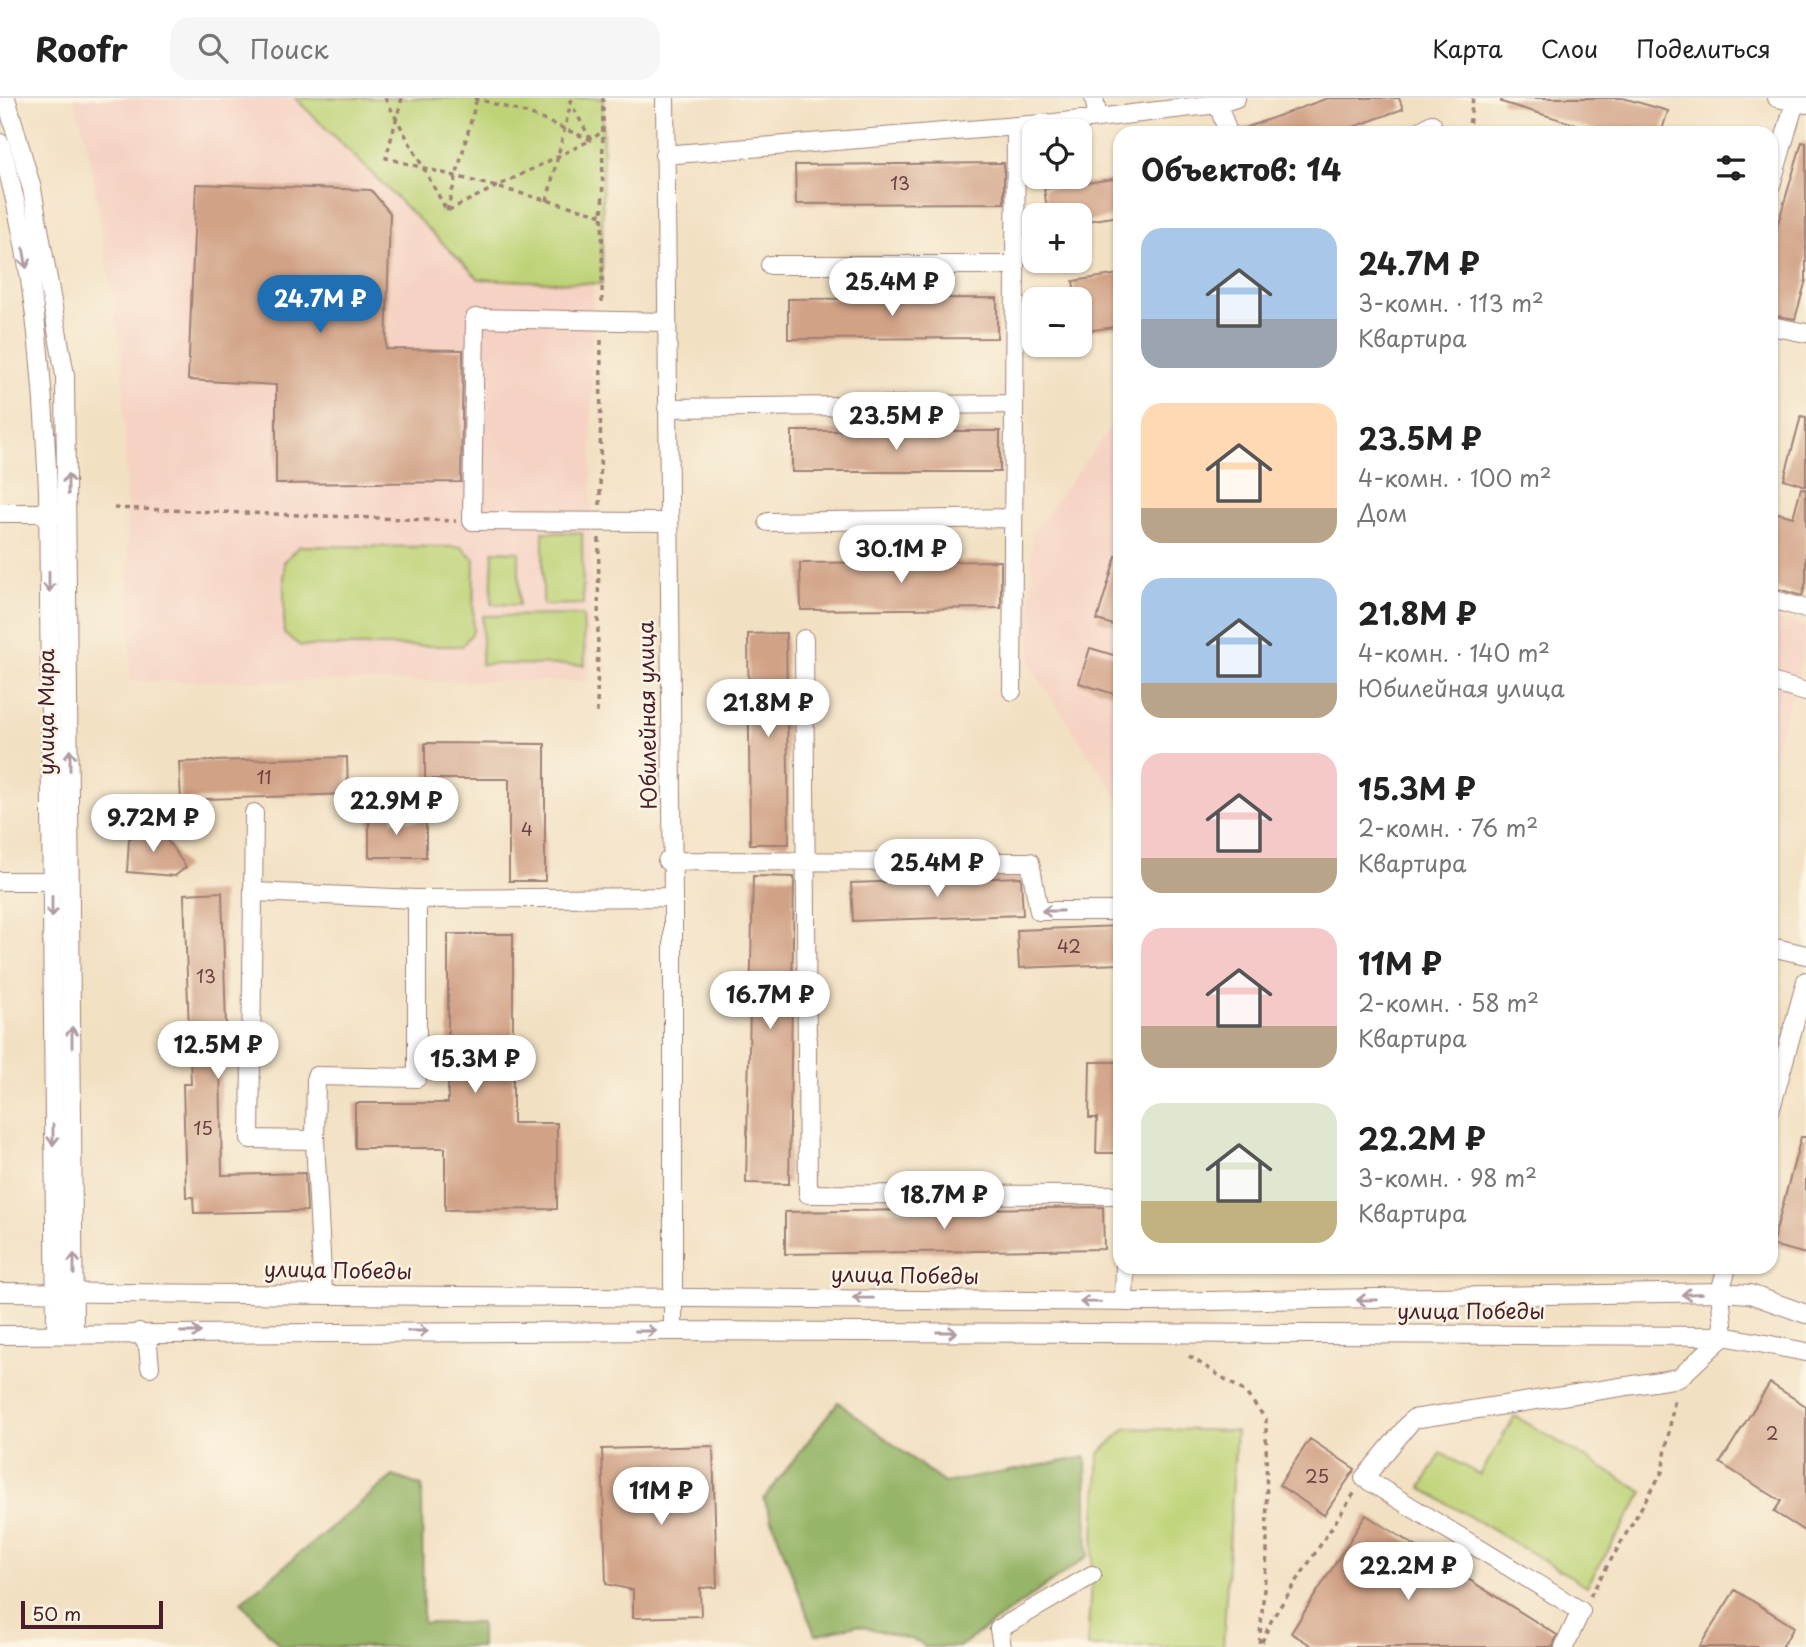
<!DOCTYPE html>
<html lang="ru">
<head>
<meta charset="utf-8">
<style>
  body { margin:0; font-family:"Playpen Sans",sans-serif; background:#f6f6f6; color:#222; height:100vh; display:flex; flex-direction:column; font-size:26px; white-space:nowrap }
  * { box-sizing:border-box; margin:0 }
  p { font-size:23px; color:#767676 }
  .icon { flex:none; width:38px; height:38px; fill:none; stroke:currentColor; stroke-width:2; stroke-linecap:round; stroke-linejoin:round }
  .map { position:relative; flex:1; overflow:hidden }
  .details { position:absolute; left:1113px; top:28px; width:665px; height:1148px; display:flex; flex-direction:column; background:#fff; border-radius:21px; box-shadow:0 2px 5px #0004 }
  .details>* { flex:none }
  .tools { position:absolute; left:1022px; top:21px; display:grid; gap:14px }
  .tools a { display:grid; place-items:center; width:70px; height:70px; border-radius:14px; background:#fff; box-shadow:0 2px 5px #0004; font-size:35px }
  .scale { position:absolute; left:21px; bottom:18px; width:142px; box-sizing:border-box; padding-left:7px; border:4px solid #4a1f2b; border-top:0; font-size:19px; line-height:24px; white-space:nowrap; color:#4a1f2b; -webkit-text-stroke:5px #fcf5e5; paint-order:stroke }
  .price { position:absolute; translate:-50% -60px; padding:0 16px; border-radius:24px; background:#fff; color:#222; font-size:23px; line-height:46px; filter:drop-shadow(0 2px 4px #0008) }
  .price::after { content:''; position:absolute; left:50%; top:42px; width:21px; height:16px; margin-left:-10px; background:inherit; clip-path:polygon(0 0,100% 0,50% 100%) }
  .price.active { background:#1f6fb2; color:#fff }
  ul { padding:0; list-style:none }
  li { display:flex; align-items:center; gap:21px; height:175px; padding:0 28px }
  li span { display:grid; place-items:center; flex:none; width:196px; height:140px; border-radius:21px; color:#555 }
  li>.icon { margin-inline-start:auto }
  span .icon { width:84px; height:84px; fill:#fffc; stroke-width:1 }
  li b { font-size:30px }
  h2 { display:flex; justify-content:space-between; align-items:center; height:84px; padding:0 28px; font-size:30px }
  header { display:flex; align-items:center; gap:42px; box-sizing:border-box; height:98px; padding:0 35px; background:#fff; border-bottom:2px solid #e0e0e0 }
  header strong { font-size:33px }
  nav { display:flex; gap:38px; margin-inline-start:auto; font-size:24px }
  .search { width:490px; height:63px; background:#f6f6f6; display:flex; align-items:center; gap:18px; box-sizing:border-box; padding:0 24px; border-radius:21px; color:#767676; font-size:26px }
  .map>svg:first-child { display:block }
  .built { fill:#f5d2c3 }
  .green { fill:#bed377; stroke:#847951; stroke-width:2 }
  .forest { fill:#96b568; stroke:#706a4a; stroke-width:2 }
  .building { fill:#d1a286 }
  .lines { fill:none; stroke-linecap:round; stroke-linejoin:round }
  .minor-casing { stroke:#9e8076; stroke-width:20 }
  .path { stroke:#9e8076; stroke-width:3.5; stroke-dasharray:5 5; stroke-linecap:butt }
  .minor { stroke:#fff; stroke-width:18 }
  .oneway { stroke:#ae9aa0 }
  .labels { text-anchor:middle; stroke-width:5; stroke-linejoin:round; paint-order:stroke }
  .number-label { font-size:18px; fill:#6c4042 }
  .street-label { font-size:21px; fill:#4a1f2b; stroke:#fcf5e5 }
</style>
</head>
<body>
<header>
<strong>Roofr</strong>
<div class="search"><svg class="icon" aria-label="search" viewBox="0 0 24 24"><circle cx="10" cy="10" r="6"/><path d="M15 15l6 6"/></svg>Поиск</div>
<nav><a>Карта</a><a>Слои</a><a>Поделиться</a></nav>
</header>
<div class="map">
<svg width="1806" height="1549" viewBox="0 0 1806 1549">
  <rect width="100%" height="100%" fill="#fcf5e5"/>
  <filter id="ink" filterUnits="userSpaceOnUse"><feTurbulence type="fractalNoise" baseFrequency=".0143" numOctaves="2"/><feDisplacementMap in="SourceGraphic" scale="14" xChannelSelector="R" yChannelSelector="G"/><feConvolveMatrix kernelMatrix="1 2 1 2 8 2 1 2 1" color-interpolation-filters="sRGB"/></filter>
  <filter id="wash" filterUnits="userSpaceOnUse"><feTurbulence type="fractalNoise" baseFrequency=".00686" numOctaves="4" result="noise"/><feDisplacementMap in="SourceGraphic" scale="28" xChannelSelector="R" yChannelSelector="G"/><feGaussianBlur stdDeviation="1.57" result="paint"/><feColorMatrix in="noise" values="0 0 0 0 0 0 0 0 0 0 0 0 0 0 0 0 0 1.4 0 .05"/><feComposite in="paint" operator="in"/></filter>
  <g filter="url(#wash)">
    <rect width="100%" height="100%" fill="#f2e0c2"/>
    <path class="built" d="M74 0H295L479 181 593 183 590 583H131L123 266 90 60Z
      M1114 325 1120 327V703L1030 567 1032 435Z
      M1771 518 1806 529V547L1771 666Z"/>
    <path class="green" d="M295 0H603L602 186 479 181Z
      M543 434 582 435 583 506 543 507Z
      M299 448 462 449 474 461 473 534 462 548H301L284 536V464Z
      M493 453 519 454V507L491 506Z
      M583 517 585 567 481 566 483 518Z
      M1515 1318 1643 1394 1587 1488 1421 1390 1441 1355 1480 1377Z
      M1126 1330 1236 1333 1223 1549H1087L1099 1356Z"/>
    <path class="forest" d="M838 1304 944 1385 1086 1359 1088 1458 959 1549H924L920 1544 857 1527 815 1537 764 1401Z
      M393 1378 422 1388 423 1525H481V1549H281L241 1504Z"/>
    <g id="blocks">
      <path class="building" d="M1328 0H1399L1403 11 1337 35H1239V32Z
        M1502 0H1623L1668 13 1661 35H1605L1501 4Z
        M1802 44 1806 45V182L1795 221 1771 217V149Z
        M1004 65V105L796 106 795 67Z
        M1120 80V118L1080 124V117H1048L1044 91Z
        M196 86 371 92 390 115 386 251 463 252 461 384 276 386V287L188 282Z
        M1120 176V228L1081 234 1080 201H1076L1073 183Z
        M997 200V240L788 241V201Z
        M1801 318 1806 319V388L1784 381Z
        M792 333H1000V374H792Z
        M1801 390 1806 391V484L1802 498 1771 489V413L1793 419Z
        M1116 458 1120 459V529L1097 522Z
        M1001 463V510L801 512 800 465Z
        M786 535 789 746H750L748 536Z
        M1090 550 1120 559V598L1079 585Z
        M425 645 545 646V783H509V681H425Z
        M347 659 348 696 181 702 179 664Z
        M369 713H392V723H426V759H369Z
        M155 725 186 769 175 778 127 774 129 741Z
        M753 778 794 779 789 1086 746 1085Z
        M1021 779 1023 817 853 823 851 785Z
        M222 794 227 962 220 963 222 1077 305 1075 307 1113 194 1115 193 1099H186L183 986H191L184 796Z
        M1120 828V866L1019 870 1017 832Z
        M448 836H513V1025H557V1111L445 1112V1050H355V1005H448Z
        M1090 964H1120V1055H1096L1097 1020H1089Z
        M1801 1039H1806V1156L1772 1147Z
        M1103 1109 1104 1151 785 1156V1114Z
        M1770 1285 1806 1308V1434L1774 1414 1781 1403 1720 1365Z
        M1310 1341 1355 1371 1324 1417 1279 1387Z
        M713 1348 717 1489 700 1490 701 1518 633 1520V1492L606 1486 602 1351Z
        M1366 1417 1557 1537 1553 1549H1314L1291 1535Z
        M1735 1492 1794 1529 1782 1549H1699Z"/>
    </g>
  </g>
  <g filter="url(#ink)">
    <use href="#blocks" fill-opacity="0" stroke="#9e8076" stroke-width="2"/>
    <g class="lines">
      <defs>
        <path id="minor" d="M6 0 32 91 65 277 74 1235
          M665 0 673 799V1233
          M1094 0 1098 20
          M1777 0 1806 6
          M1218 6 1228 35
          M1417 35 1432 26
          M0 45C34 158 43 276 48 393L56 1235
          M664 57 1054 25 1218 6 1236 0
          M1771 87 1795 4
          M770 167H1015
          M666 224 475 220 472 423 668 424
          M1771 228 1806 235
          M667 310 1014 306
          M0 415H59
          M768 424 1013 420
          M1771 501 1806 511
          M804 541 808 1096 1120 1097
          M1771 584 1806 594
          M1012 593 1016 28
          M254 715 250 1041 315 1042 316 978 417 980V801
          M667 763 1030 764 1039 813H1120
          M0 783H60
          M254 794 417 801 673 799
          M1771 849 1806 857
          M1771 1010 1806 883
          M315 1042 323 1195
          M0 1194 1153 1204 1720 1194 1750 1196 1806 1216
          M1124 1204 1125 1169
          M139 1234 148 1248 150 1269
          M0 1237 673 1233 1724 1238 1806 1254
          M1002 1549 999 1531 1092 1477
          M1564 1549 1581 1513 1364 1380 1413 1321 1679 1280 1724 1238 1720 1194 1727 1169"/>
      </defs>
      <use href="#minor" class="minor-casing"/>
      <path class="path" d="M385 0 447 113 591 42 568 0
        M402 0 386 60 603 117
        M474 0 529 16 591 42 603 33
        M1468 35 1473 0
        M547 103 572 0
        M447 113 477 0
        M602 204 603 0
        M600 407 601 240
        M114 410 456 423
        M597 615 599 440
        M1189 1258 1245 1294 1266 1321 1267 1456 1259 1549
        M1590 1498 1662 1374 1675 1299
        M1262 1544 1272 1521 1355 1394"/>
      <use href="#minor" class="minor"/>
    </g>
    <defs><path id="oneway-shaft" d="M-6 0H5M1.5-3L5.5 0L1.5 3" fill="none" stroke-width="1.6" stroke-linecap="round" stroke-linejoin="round" transform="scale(1.75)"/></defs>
    <g class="oneway">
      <use href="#oneway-shaft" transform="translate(25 160) rotate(80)"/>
      <use href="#oneway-shaft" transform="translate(68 386) rotate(-91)"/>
      <use href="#oneway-shaft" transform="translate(49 484) rotate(90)"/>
      <use href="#oneway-shaft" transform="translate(70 662) rotate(-90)"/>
      <use href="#oneway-shaft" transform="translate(52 809) rotate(90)"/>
      <use href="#oneway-shaft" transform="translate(1052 813) rotate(-180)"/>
      <use href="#oneway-shaft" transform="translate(72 939) rotate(-90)"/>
      <use href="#oneway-shaft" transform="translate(53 1037) rotate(90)"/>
      <use href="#oneway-shaft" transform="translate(74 1166) rotate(-90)"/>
      <use href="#oneway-shaft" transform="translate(1692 1196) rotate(177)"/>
      <use href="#oneway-shaft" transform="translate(863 1200) rotate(-179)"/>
      <use href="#oneway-shaft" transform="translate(1367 1202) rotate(179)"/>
      <use href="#oneway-shaft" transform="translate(1090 1204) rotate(-179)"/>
      <use href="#oneway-shaft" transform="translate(418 1233)"/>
      <use href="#oneway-shaft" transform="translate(646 1233)"/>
      <use href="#oneway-shaft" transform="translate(191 1234)"/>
      <use href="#oneway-shaft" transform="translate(947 1234)"/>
    </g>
  </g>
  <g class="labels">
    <g class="number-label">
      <text x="900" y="92">13</text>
      <text x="264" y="686">11</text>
      <text x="527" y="738">4</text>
      <text x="1069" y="855">42</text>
      <text x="206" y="885">13</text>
      <text x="203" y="1037">15</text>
      <text x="1772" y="1342">2</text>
      <text x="1317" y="1385">25</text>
    </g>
    <g class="street-label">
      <text transform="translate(47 614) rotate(-90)" y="7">улица Мира</text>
      <text transform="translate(648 617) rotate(-91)" y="7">Юбилейная улица</text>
      <text transform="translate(338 1173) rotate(1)" y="7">улица Победы</text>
      <text transform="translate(905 1178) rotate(1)" y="7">улица Победы</text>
      <text x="1471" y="1221">улица Победы</text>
    </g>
  </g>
</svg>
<div class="tools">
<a><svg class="icon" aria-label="locate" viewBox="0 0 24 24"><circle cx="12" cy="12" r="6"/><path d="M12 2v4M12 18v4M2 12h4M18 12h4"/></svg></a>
<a>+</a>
<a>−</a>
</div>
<div class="scale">50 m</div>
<b class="price" style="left:892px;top:220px">25.4M ₽</b>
<b class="price active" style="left:320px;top:237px">24.7M ₽</b>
<b class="price" style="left:896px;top:354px">23.5M ₽</b>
<b class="price" style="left:901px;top:487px">30.1M ₽</b>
<b class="price" style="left:768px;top:641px">21.8M ₽</b>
<b class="price" style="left:396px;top:739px">22.9M ₽</b>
<b class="price" style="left:153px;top:756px">9.72M ₽</b>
<b class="price" style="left:937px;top:801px">25.4M ₽</b>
<b class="price" style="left:770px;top:933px">16.7M ₽</b>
<b class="price" style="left:218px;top:983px">12.5M ₽</b>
<b class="price" style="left:475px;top:997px">15.3M ₽</b>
<b class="price" style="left:944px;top:1133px">18.7M ₽</b>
<b class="price" style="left:661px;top:1429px">11M ₽</b>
<b class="price" style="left:1408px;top:1504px">22.2M ₽</b>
<section class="details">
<h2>Объектов: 14<svg class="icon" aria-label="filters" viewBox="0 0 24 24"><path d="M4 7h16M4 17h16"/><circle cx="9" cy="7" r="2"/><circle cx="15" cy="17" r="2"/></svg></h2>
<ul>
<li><span style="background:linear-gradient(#a9c7e8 65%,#9aa5b1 0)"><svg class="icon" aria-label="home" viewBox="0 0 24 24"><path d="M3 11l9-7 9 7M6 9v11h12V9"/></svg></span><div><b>24.7M ₽</b><p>3-комн. · 113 m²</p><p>Квартира</p></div></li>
<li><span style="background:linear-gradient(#ffd9b3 75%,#b9a48a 0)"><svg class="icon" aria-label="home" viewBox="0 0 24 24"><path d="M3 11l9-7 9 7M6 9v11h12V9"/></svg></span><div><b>23.5M ₽</b><p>4-комн. · 100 m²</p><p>Дом</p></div></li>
<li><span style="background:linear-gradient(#a9c7e8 75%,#b9a48a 0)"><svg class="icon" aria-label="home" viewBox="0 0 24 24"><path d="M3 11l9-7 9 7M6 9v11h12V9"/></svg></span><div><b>21.8M ₽</b><p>4-комн. · 140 m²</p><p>Юбилейная улица</p></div></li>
<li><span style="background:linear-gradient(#f6c9c9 75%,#b9a48a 0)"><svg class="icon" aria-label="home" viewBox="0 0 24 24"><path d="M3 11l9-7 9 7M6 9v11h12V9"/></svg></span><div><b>15.3M ₽</b><p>2-комн. · 76 m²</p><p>Квартира</p></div></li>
<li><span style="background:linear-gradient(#f6c9c9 70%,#b9a48a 0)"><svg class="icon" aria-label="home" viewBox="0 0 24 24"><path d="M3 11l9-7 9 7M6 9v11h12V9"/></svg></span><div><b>11M ₽</b><p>2-комн. · 58 m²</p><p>Квартира</p></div></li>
<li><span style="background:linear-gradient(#dfe7d0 70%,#c2b280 0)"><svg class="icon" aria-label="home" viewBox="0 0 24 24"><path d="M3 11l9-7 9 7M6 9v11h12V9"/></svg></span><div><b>22.2M ₽</b><p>3-комн. · 98 m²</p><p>Квартира</p></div></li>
</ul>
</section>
</div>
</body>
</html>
